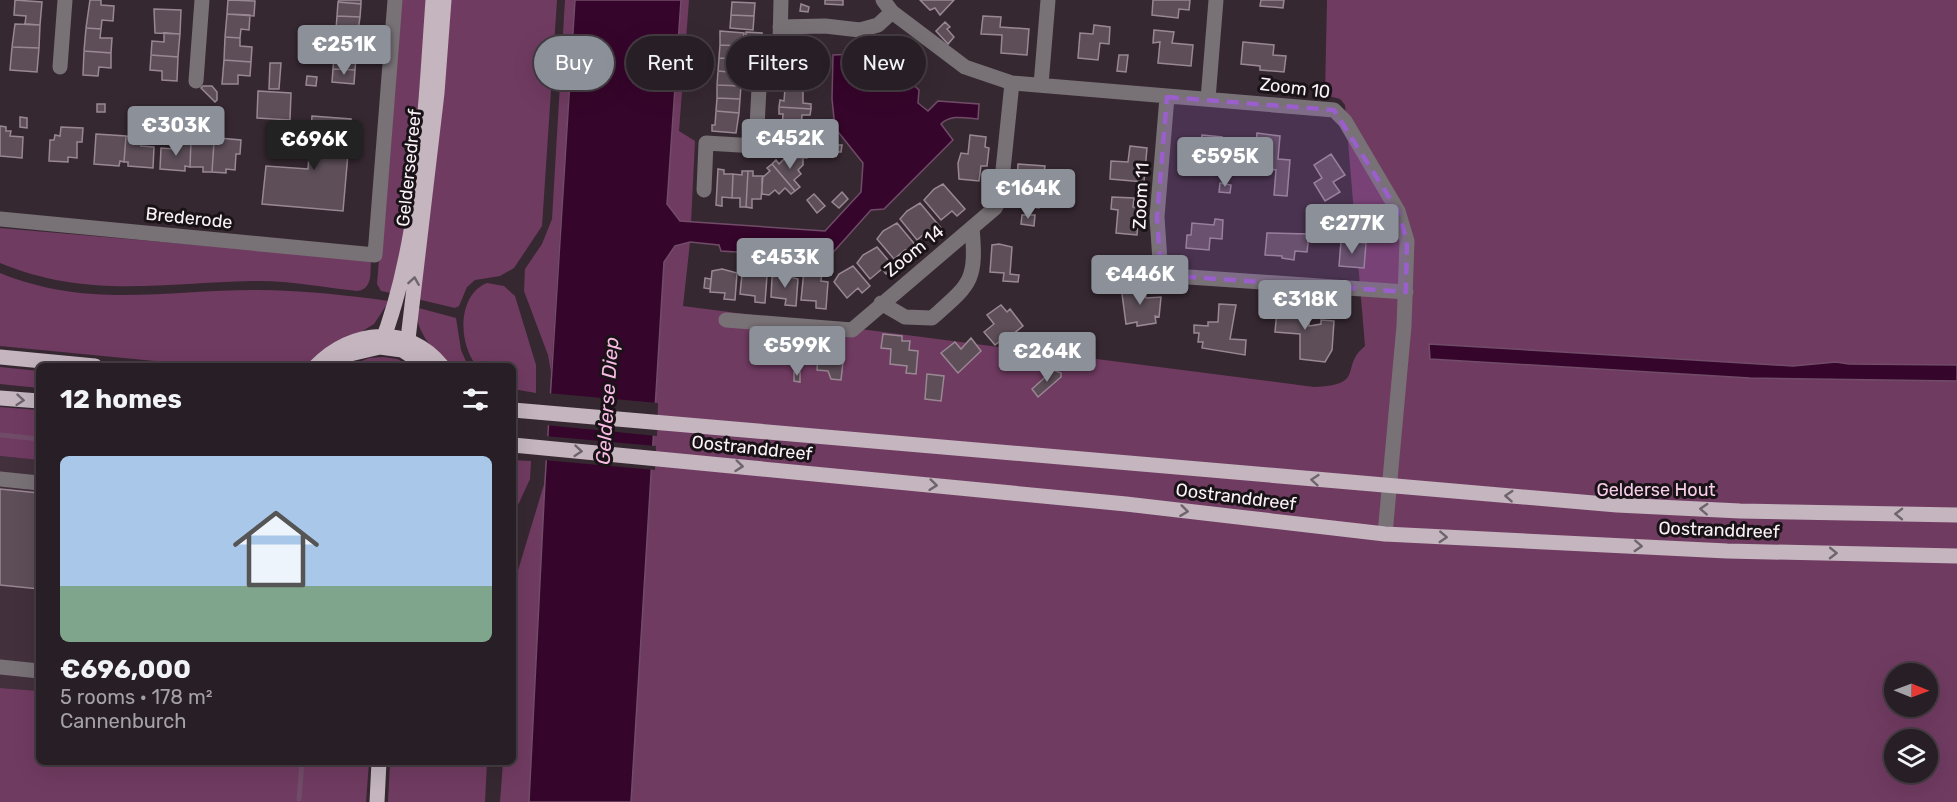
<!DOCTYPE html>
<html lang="en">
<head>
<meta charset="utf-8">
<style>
  body { margin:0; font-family:Rubik,sans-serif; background:#30272d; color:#f1f3f6; height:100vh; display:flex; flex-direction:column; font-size:22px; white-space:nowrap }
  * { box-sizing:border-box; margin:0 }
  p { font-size:20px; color:#a5a2a7 }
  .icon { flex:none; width:33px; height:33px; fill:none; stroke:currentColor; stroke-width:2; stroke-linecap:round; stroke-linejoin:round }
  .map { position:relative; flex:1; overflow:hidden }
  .panel { position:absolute; left:36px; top:363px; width:480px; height:402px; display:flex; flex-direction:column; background:#281e25; border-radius:9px; box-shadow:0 6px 24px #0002,0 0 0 2px #443c42 }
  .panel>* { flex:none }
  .top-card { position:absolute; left:534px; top:36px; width:570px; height:54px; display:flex; gap:12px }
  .needle { width:39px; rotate:91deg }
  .tools { position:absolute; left:1884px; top:663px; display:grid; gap:12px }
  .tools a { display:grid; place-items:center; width:54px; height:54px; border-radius:50%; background:#281e25; box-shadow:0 6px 24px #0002,0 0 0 2px #443c42; font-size:30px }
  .price { position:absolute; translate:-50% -51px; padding:0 14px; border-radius:6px; background:#8c9099; color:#fff; font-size:20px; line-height:39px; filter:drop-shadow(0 2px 3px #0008) }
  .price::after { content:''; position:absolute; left:50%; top:36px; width:18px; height:14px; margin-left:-9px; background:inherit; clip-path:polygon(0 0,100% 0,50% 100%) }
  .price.active { background:#222; color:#fff }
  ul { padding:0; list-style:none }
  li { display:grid; align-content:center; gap:12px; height:318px; padding:0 24px }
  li+li { border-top:2px solid #443c42 }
  li span { display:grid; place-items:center; height:186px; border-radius:9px; color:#555 }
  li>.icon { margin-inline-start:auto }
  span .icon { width:108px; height:108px; fill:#fffc; stroke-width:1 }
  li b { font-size:26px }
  h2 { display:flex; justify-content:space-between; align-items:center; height:72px; padding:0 24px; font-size:26px }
  .chip { padding:0 21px; border-radius:27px; background:#281e25; box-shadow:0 6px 24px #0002,0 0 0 2px #443c42; font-size:21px; line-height:54px }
  .chip.active { background:#8c9099; color:#fff }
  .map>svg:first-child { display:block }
  .built { fill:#43303d }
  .green { fill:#703b61; fill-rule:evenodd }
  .water { fill:#36052b; stroke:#714c68; stroke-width:1.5 }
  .pier { fill:#362831 }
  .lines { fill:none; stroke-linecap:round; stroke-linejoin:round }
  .stream { stroke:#714c68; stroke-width:5 }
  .building { fill:#5d4e58; stroke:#998893; stroke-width:1.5 }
  .minor { stroke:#787176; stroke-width:15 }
  .major { stroke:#c4b5bf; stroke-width:15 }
  .oneway { stroke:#6e646b }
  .marked { fill:#9b5ecd; fill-opacity:0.2; stroke:#9b5ecd; stroke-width:4.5; stroke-dasharray:12 8; stroke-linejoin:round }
  .labels { text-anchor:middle; stroke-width:6; stroke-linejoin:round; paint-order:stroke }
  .street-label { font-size:18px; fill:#fbf2f8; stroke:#191317 }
  .park-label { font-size:18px; fill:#f7cee9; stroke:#191317 }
  .water-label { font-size:20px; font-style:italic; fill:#f6bae3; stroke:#191317 }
</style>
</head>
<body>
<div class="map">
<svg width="1957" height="802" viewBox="0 0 1957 802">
  <rect width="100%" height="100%" fill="#362831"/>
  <path class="built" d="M0 456 39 460V691L0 688Z"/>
  <path class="green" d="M401 0H427L408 221 391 293 381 291 377 284Z
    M446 0H557L542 226 514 268 500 276 475 280 467 287 459 306 455 308 417 299Z
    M565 0H575L551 372 548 355 524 291 525 269 542 244 552 219Z
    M681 0H689L679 131 695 141 691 223 680 221 667 204Z
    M1327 0H1957V802H612L664 261C670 249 676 244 690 242L683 306 1076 357 1077 353 1081 357 1314 387C1367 385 1339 367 1365 346L1345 105 1340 99 1325 95ZM1894 674H1928V706H1894ZM1894 740H1928V772H1894Z
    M0 228 371 260C370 273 373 289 357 291 322 287 287 280 252 281 162 283 87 299 0 263Z
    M0 273C88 309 166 290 257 290 300 290 346 295 389 301L374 324 306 366H206L0 346Z
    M487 283 504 286 515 296 536 365V393L513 389V366H477C458 344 457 295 487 283Z
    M415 307 456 318 461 350 468 366H448C431 347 417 333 415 307Z
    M383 357 397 359 411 366H349L369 358Z
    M0 367 39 371V388L0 384Z
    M0 407 39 410V460L0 456Z
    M513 460 531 461 530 479 513 516Z
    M545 481 529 802H500L503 762H513V617L516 577Z
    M0 688 39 691V762H369L366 802H0Z
    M390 762H487L485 802H388Z"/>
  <path class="water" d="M575 0H681L667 204 680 221 825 231 861 192 863 163 835 128 832 99 833 55 879 53 919 90 918 103 928 111 938 101 979 104 978 119C965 118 951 114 941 124L953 140 884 209 871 210 828 258 721 251 719 245 690 242 675 246 664 262 631 802H529L545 481Z
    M1429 344 1793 366 1836 362 1849 364 1957 365V381L1750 378 1430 359Z"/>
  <path class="pier" d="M547 393 658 403 657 436 545 425Z
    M545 436 656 446 655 470 543 460Z"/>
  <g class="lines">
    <path class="stream" d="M0 435 39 439
      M299 799 302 762"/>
  </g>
  <path class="building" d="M15 0 42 2 40 25 25 24 26 16 14 15Z
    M90 0H101V5L114 6 113 21 102 20 101 29 86 28Z
    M228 0 255 1 254 16 227 14Z
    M339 0H361V4L338 2Z
    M825 0H843V5L825 4Z
    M920 0H954L940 15 935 8 930 10Z
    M1153 0H1190L1189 10 1179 9 1178 18 1152 15Z
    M1261 0H1284L1283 8 1260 6Z
    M338 2 361 4 360 17 337 16Z
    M732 2 755 3 754 16 731 15Z
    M801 4 809 7 808 12 800 11Z
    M154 9 181 10 180 34 155 33Z
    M227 14 250 15 249 30 241 29 240 38 225 37Z
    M731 15 754 16 753 30 730 28Z
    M337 16 360 17 358 31 336 29Z
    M983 16 1001 17 1000 27 1029 29 1027 55 1001 53 1002 35 981 34Z
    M945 22 950 27 947 29 954 37 948 44 936 31Z
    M15 24 40 25 39 48 12 47Z
    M1094 25 1110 27 1109 44 1100 43 1098 60 1078 58 1080 33 1093 34Z
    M86 28 101 29 100 38H112L111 53 84 51Z
    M336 29 358 31 357 44 335 42Z
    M1154 30 1174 32 1172 43 1193 45 1191 66 1158 63 1160 42 1153 43Z
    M720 31 744 33 743 46 720 45Z
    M746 32 762 33 761 41 746 40Z
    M164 33 180 34 178 57 151 55 152 41 164 42Z
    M225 37 240 38V46L252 47 251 62 224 60Z
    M335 42 357 44 356 57 334 55Z
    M1243 42 1274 45 1273 55 1286 56 1284 72 1260 70V66L1241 64Z
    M720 45 743 46 742 59 719 58Z
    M12 47 39 48 37 72 10 70Z
    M84 51 111 53V68L99 67 98 76 83 75Z
    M151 55 178 57 177 81 162 80V71L150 70Z
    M334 55 356 57 355 70 333 69Z
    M1119 55H1128L1126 72 1117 71Z
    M719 58 742 59 741 73 718 71Z
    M224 60 251 62 250 76 238 75V84H222Z
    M270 63H281L279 89H269Z
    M333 69 355 70 354 84 332 82Z
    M718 71 741 73V86L717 85Z
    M307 76 317 77 316 86 306 85Z
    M717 85 741 86 740 99 717 98Z
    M203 86H212L217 92V100L215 102 201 88Z
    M785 88 803 89V103L811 104V109L779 107 780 100 784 101Z
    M258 91 291 93 290 120 257 118Z
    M717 98 740 99 739 113 716 111Z
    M97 104H105V112H97Z
    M779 107 811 109 810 115H802L801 128 782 127 783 114H779Z
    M716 111 739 113 736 133 712 131V125H715Z
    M149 112H158L157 133H149Z
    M312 116 351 119 343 211 262 204 266 166 308 169Z
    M20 117 27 118V128L20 127Z
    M0 126 6 127V131H11L10 136 23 137 22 158 0 156Z
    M61 127 83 128 82 142H77V158L68 157V162L49 161 50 140H54L55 135 60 136Z
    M785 127 809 128V137H817L816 144 780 142 781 136H785Z
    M1257 133 1280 136 1278 159 1290 160 1287 196 1274 195 1276 170 1254 167Z
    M96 134 126 136 124 162 120 161 119 166 94 164Z
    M970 135 986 137 985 147 989 148 987 166H981L979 181 959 179 958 163 961 153 968 154Z
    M1202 135 1222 137 1220 154H1230L1228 173 1211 172 1212 161 1200 160Z
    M126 136 137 137 136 141H141V146L154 147 153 168 128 166V162H124Z
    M219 138 241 140 240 154H236L235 170 226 169V173L212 172 214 142 219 143Z
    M180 140 191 141 190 167 185 166V171L160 169 161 148 174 149 175 144 180 145Z
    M191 141 214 142 212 172H203V167H190Z
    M780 142 816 144V149H808L807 158 784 157V148L780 147Z
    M816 144 827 145 826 152 818 153Z
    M827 145H842L841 152H826Z
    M1130 146 1147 148 1144 182 1110 179 1111 161 1128 162Z
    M1331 154 1345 175 1333 182 1340 192 1325 201 1314 183 1322 178 1314 165Z
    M786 157H803V165L798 170 801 174 794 180 800 187 795 191 772 164 776 160 779 164Z
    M772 164 795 191 791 194 785 188 779 194 775 190 769 195 762 194V178L770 171 767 168Z
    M1018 164 1045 166 1039 208 1023 206 1026 184 1017 183Z
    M718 169 724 170V174H733L732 198 722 197V206L716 205Z
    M742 171H748L746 207H740V198H732L733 174 742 175Z
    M748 171H753V176H763L761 199H752V208L746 207Z
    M1220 183 1231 185 1230 193 1219 192Z
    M943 184 965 209 957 216 952 211 941 220 924 200 934 189Z
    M842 192 848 199 839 208 832 202Z
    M814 194 825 206 817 213 807 200Z
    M1112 197 1134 198 1133 207 1139 208 1137 235 1116 233 1118 210 1111 209Z
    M920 203 941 228 933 235 929 230 917 240 900 219 907 211Z
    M1368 214 1380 235 1372 240 1360 218Z
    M1022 215H1035L1034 226 1021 224Z
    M1215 219 1223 220 1222 239 1210 238 1209 250 1186 248 1187 235H1191L1192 223 1214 225Z
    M897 223 918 248 909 254 905 250 894 259 877 239 883 231Z
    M1267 233 1309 234 1307 252 1295 251 1294 260 1282 258V256L1265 255Z
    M1341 241 1366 243 1364 268 1339 266Z
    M999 244 1012 247 1010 274 1019 275 1018 282 1003 281 1004 273 990 272 992 245Z
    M877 247 894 267 886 274 882 269 870 279 857 263 863 255Z
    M853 266 870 286 862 293 858 288 847 298 834 282 839 274Z
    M722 269 737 273 735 300 724 299 725 293 710 292 712 271Z
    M804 270 822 272 821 281 828 282 826 309 816 308V301L801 300Z
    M752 272 767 276 765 303 755 302V296L740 294 742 274Z
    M782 275 798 279 796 306 785 305 786 299 771 297 772 277Z
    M705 278 711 279 710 289 704 288Z
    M1133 285V288L1144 287 1146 298 1161 297 1159 317 1155 316 1156 323 1137 326V322L1126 324 1121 286Z
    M1291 298H1301L1300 308 1308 314 1304 323H1309V326L1321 324V320L1334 321 1332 350 1325 362 1300 359V334L1275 332 1278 299 1291 301Z
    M1219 304 1236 305 1230 339 1246 340 1245 355 1202 348 1203 342H1198L1199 333H1194V325L1208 326V322H1218Z
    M1001 305 1007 312 1010 309 1023 326 1007 339 1005 337 995 345 984 332 994 324 987 315Z
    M883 334 902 336V341H910L909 350 918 351 916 374 906 373 907 366 890 364 891 349 881 348Z
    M971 338 981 351 958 373 941 353 955 342 961 349Z
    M828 341 837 347 836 352 844 353 841 380 831 379 828 371 817 370 819 346Z
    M1053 370 1061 373V377L1038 397 1032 389Z
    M794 372H800V382L794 381Z
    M927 374 944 376 941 401 925 399Z
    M0 489 39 493V589L0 585Z"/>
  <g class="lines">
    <path class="minor" d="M883 0 892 12 965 67 1012 83 1334 110 1345 121 1398 211 1407 241 1404 326 1385 534
      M780 27 825 26 860 30 878 25 892 12
      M60 67 65 0
      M196 81 202 0
      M1041 85 1048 0
      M1167 97 1157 217 1160 261 1174 276 1406 292
      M1208 99 1216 0
      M704 190 706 143 756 146 760 69 780 43 781 0
      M0 219 375 255 395 0
      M881 303 905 317 932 318C970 284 977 282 972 228
      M726 320 852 330 995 208 1000 199 1012 83
      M0 479 39 483
      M0 667 39 671"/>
    <path class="major" d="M408 339 437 93 444 0
      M380 347 402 350 427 366
      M0 357 95 366
      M316 366C352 329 408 324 442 366
      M333 366 350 354 380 347C421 244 425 110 433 0
      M0 398 39 401
      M513 410 1617 505 1740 511 1957 515
      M513 445 1126 504 1385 534 1727 551 1957 556
      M377 802 379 762"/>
  </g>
  <defs><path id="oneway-chevron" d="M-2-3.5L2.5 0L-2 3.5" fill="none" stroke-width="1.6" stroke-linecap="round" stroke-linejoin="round" transform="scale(1.5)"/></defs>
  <g class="oneway">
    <use href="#oneway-chevron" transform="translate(414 281) rotate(-81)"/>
    <use href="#oneway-chevron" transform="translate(20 400) rotate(5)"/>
    <use href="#oneway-chevron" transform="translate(578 451) rotate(5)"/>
    <use href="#oneway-chevron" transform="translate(739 466) rotate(6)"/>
    <use href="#oneway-chevron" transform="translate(1315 480) rotate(-175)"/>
    <use href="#oneway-chevron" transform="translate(933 485) rotate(6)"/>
    <use href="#oneway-chevron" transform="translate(1509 496) rotate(-176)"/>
    <use href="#oneway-chevron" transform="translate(1704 509) rotate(-177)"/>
    <use href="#oneway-chevron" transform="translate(1184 511) rotate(7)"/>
    <use href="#oneway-chevron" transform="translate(1899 514) rotate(-179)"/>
    <use href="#oneway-chevron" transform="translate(1443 537) rotate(3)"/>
    <use href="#oneway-chevron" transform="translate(1638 546) rotate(3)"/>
    <use href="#oneway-chevron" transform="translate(1833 553) rotate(1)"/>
  </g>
  <path class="marked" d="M1167 97 1334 110 1398 211 1407 241 1406 292 1174 276 1160 261 1157 217Z"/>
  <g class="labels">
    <g class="street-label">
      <text transform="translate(1295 88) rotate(7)" y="6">Zoom 10</text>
      <text transform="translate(409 168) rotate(-84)" y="6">Geldersedreef</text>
      <text transform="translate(1141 196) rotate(-87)" y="6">Zoom 11</text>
      <text transform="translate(189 218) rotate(6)" y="6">Brederode</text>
      <text transform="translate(914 251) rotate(-39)" y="6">Zoom 14</text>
      <text transform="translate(752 448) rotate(6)" y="6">Oostranddreef</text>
      <text transform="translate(1236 497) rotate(7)" y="6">Oostranddreef</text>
      <text transform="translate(1719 530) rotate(2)" y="6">Oostranddreef</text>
    </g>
    <g class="park-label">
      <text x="1656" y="496">Gelderse Hout</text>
    </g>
    <g class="water-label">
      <text transform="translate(607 401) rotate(-86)" y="7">Gelderse Diep</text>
    </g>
  </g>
</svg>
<div class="tools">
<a><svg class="needle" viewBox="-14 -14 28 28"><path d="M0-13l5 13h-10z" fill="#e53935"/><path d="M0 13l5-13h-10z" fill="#a5a2a7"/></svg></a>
<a><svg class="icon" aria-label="layers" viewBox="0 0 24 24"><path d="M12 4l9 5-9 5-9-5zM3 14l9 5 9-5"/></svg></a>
</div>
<b class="price" style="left:344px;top:76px">€251K</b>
<b class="price" style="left:176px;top:157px">€303K</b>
<b class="price" style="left:790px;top:170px">€452K</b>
<b class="price active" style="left:314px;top:171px">€696K</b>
<b class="price" style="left:1225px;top:188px">€595K</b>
<b class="price" style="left:1028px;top:220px">€164K</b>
<b class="price" style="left:1352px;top:255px">€277K</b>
<b class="price" style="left:785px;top:289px">€453K</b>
<b class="price" style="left:1140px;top:306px">€446K</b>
<b class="price" style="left:1305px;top:331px">€318K</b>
<b class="price" style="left:797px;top:377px">€599K</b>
<b class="price" style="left:1047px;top:383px">€264K</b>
<div class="top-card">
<a class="chip active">Buy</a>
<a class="chip">Rent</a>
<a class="chip">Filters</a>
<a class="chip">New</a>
</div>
<section class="panel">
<h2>12 homes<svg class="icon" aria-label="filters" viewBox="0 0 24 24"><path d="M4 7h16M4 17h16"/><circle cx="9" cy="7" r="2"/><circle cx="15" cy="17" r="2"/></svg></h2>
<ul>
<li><span style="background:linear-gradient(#a9c7e8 70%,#7fa58c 0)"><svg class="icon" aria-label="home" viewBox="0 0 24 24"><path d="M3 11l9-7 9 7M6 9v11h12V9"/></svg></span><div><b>€696,000</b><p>5 rooms · 178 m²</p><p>Cannenburch</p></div></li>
</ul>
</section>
</div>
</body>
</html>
